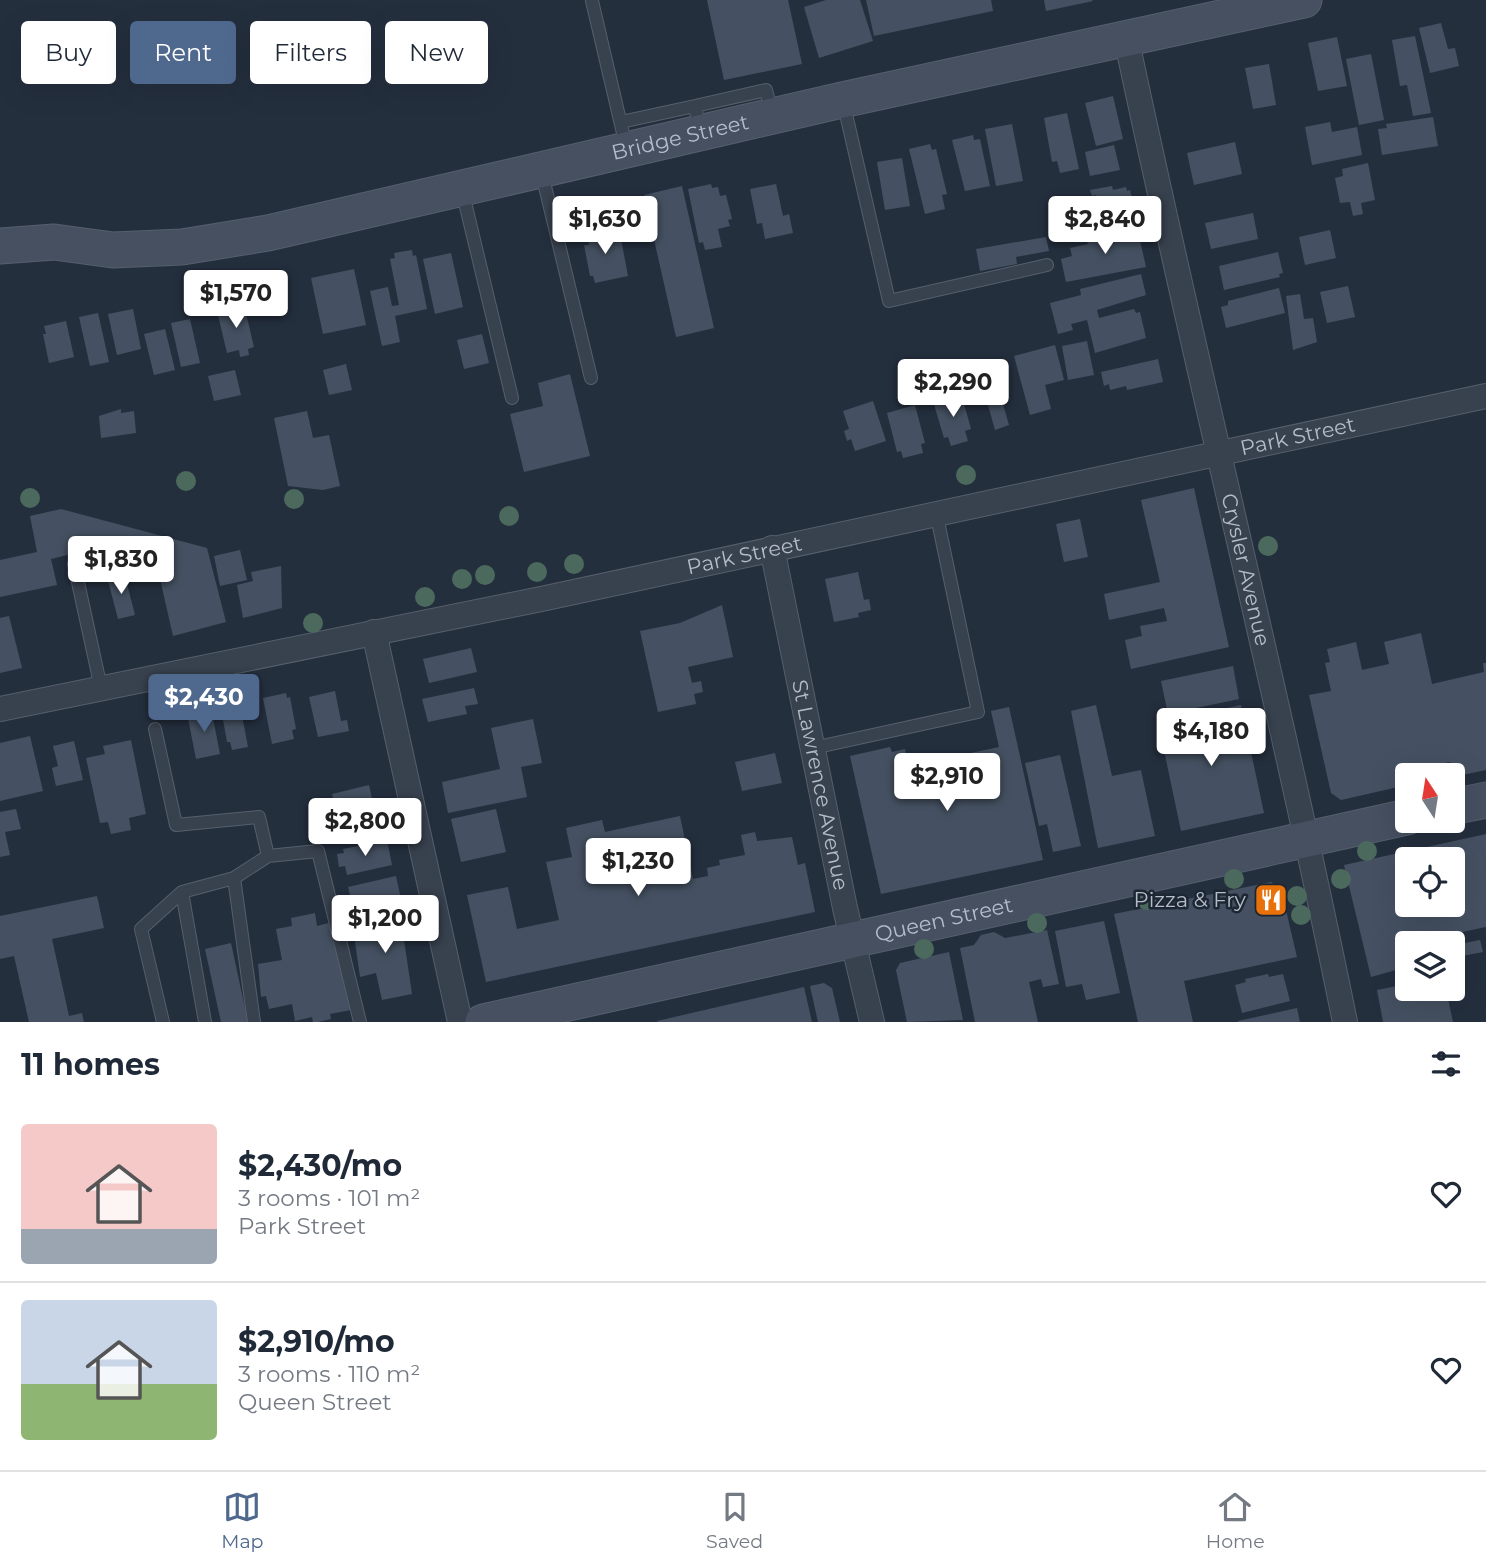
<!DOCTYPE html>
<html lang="en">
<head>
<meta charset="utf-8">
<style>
  body { margin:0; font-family:Montserrat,sans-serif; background:#f2f2f3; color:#1f2937; height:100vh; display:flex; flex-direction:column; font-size:26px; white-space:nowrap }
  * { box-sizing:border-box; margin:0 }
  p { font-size:23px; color:#747a83 }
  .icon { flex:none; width:38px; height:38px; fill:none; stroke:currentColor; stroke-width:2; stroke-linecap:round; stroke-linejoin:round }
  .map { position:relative; height:1022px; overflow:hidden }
  .side { display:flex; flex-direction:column; background:#fff; flex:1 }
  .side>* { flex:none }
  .banner { position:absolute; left:21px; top:21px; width:700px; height:63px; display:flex; gap:14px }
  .needle { width:46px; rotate:348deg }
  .buttons { position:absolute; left:1395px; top:763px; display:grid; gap:14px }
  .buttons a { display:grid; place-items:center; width:70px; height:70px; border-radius:7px; background:#fff; box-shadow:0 7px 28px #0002; font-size:35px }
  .price { position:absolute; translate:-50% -60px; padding:0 16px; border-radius:7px; background:#fff; color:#222; font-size:23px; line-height:46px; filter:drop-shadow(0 2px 4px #0008) }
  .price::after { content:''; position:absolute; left:50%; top:42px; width:21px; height:16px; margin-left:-10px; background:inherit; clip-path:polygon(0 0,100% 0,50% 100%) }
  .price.selected { background:#4f688e; color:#fff }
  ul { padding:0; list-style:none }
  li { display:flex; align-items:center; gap:21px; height:175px; padding:0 21px }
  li+li { border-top:2px solid #e0e1e3 }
  li span { display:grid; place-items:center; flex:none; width:196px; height:140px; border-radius:7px; color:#555 }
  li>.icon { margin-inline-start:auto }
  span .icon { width:84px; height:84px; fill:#fffc; stroke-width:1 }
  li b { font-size:30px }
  h2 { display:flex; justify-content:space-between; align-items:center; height:84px; padding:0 21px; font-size:30px }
  .pill { padding:0 24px; border-radius:7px; background:#fff; box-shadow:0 7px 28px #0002; font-size:24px; line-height:63px }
  .pill.selected { background:#4f688e; color:#fff }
  .dock { display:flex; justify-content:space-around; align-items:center; height:98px; border-top:2px solid #e0e1e3; background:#fff; font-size:19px; color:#747a83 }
  .dock a { display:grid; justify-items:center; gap:4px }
  .dock .selected { color:#4f688e }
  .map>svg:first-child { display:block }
  .building { fill:#455162; fill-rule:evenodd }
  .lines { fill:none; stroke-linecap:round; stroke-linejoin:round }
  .lane-casing { stroke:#565f6c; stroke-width:14 }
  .street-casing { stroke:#565f6c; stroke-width:26 }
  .secondary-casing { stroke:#565f6c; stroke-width:37 }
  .lane { stroke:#38414e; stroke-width:12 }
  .street { stroke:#38414e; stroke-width:24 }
  .secondary { stroke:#465061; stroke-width:35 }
  .tree { fill:#4b6a5d }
  .labels { text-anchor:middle; stroke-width:5; stroke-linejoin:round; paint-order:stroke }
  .street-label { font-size:21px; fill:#b4bcc9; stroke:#1d2633 }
  .poi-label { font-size:21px; fill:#b4bcc9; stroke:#1d2633; text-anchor:end }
</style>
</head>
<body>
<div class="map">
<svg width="1486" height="1022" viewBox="0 0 1486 1022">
  <rect width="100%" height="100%" fill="#242f3e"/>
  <path class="building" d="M707 0H788L802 64 724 80Z
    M826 0H860L873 41 819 58 804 7Z
    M866 0H991L993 11 874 36Z
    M1044 0H1092L1093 1 1046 11Z
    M1441 23 1448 49 1455 48 1459 66 1430 73 1419 28Z
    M1415 36 1431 113 1413 116 1407 85 1400 86 1392 40Z
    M1337 37 1347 86 1318 91 1308 43Z
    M1371 54 1384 120 1359 125 1346 59Z
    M1269 64 1276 105 1253 109 1245 68Z
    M1113 96 1123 139 1096 146 1085 103Z
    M1067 113 1079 169 1060 173 1057 161 1052 162 1044 118Z
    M1433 117 1438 146 1382 155 1378 129 1387 128 1386 124Z
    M1330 122 1332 132 1357 127 1362 155 1312 165 1305 127Z
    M1012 124 1023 181 996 186 985 129Z
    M973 135 974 140 980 139 990 186 965 191 952 140Z
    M1235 142 1242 174 1194 185 1187 153Z
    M930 144 932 150 936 149 947 194 942 195 945 209 925 214 909 149Z
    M1114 145 1120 170 1090 176 1085 152Z
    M902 158 910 206 885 210 877 162Z
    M1368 163 1375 200 1361 203 1363 214 1353 216 1350 202 1340 203 1335 178 1343 176 1342 169Z
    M711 184 712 188 718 187 720 196 726 195 732 219 728 220 730 226 718 229 722 247 705 250 703 242 699 243 688 189Z
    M776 184 783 216 789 214 793 233 765 239 762 223 757 224 750 189Z
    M682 186 714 328 676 337 644 195Z
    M1112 186 1113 190 1126 187 1127 191 1130 190 1134 206 1127 208 1128 212 1101 218 1096 195 1092 196 1090 190Z
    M1253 213 1258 239 1211 249 1205 223Z
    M1137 227 1146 267 1066 282 1061 259 1072 256 1070 248 1088 244 1087 242 1100 239 1099 235Z
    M615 228 617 239H621L628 276 595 283 593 276H590L584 245H589L587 233Z
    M1330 230 1336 258 1305 265 1299 237Z
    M1046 237 1049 251 1016 257 1017 264 980 271 976 249Z
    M412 250 413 256 416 255 427 309 395 316 400 342 382 346 370 291 388 287 392 306 399 305 390 259 395 258 394 253Z
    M1278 252 1283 273 1279 274 1280 277 1224 290 1219 266Z
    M451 253 463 307 435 314 423 259Z
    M354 269 366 325 323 334 311 278Z
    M1141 274 1146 295 1097 310 1099 318 1134 309 1136 313 1140 312 1146 338 1095 353 1087 320 1071 324 1073 330 1058 334 1050 303 1081 295 1080 289Z
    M1348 286 1355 317 1327 323 1320 292Z
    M1279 288 1285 313 1226 328 1221 307 1228 305V301Z
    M1300 294 1304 319 1313 318 1317 342 1293 350 1286 296Z
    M244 305 254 347 248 349 249 355 240 357 239 350 227 353 217 311Z
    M133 309 141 349 117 355 108 314Z
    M98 313 109 362 90 366 79 317Z
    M190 319 200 363 181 367 171 323Z
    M66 321 74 357 49 363 43 334H46L44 326Z
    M165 329 175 370 154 375 144 334Z
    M482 334 489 363 464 369 457 340Z
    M1087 341 1094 375 1068 380 1062 346Z
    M1055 345 1064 380 1045 385 1051 409 1030 415 1014 356Z
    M1158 359 1163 382 1127 390 1126 386 1110 390 1109 384 1104 386 1101 372Z
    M346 364 352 390 329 395 323 370Z
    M992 366 1009 425 995 430 978 370Z
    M235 370 241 395 214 401 208 376Z
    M570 374 590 456 524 472 510 414 543 406 538 383Z
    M961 393 971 429 965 431 968 441 951 446 948 437 944 438 933 401Z
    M873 401 886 441 855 451 851 439 847 441 844 431 849 429 843 411Z
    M915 405 925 443 921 444 923 453 903 458 901 451 897 452 887 413Z
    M121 409V413L134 411 136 433 101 438 99 416Z
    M307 411 313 438 329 435 340 486 323 490 288 486 274 418Z
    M1194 488 1229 647 1131 669 1125 640 1142 636 1140 626 1167 621 1164 608 1109 620 1104 594 1160 582 1141 500Z
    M61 509 207 548 226 622 173 636 153 548 99 561 96 548 51 559 57 585 0 597V560L37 552 30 516Z
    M1080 519 1088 557 1064 562 1056 524Z
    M240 550 247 580 220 586 214 556Z
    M281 566 282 608 243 618 237 585 253 581 251 572Z
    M124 572 135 615 118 619 107 577Z
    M858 572 864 600 869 599 871 610 858 613 859 617 834 622 825 579Z
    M722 605 733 657 688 667 692 683 701 681 703 692 694 694 696 704 658 712 640 631 680 623Z
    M9 616 22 668 0 673V618Z
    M1421 633 1432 684 1484 672 1483 663H1486V770L1453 777 1450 762 1430 766 1432 775H1407V785L1341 800 1331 793 1309 695 1331 691 1325 663 1330 662 1327 649 1356 642 1362 670 1389 664 1384 642Z
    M471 648 477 672 429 683 423 659Z
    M1233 666 1239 699 1168 714 1161 681Z
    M474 688 478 704 465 706 467 714 428 722 422 699Z
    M335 691 341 721 347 720 349 731 318 737 309 697Z
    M286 693 287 698 290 697 296 729 292 730 294 739 272 744 263 698Z
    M238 694 248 747 232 750 230 742H227L219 698Z
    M1096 705 1112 776 1141 770 1155 836 1098 848 1071 711Z
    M1241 705 1264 813 1181 831 1158 722Z
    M1009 707 1043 860 881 894 850 756 890 747 892 752 905 749 909 766 999 747 991 711Z
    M211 708 220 754 196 759 187 713Z
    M533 719 542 763 521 767 527 797 448 813 442 782 500 769 491 728Z
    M30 736 43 791 0 801V743Z
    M131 740 146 814 129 818 131 830 111 834 108 822 100 823 86 758 105 754 103 746Z
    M74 741 83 780 56 786 52 768 58 766 53 746Z
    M775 753 782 783 742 791 735 762Z
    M1060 755 1081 846 1053 852 1047 824 1039 826 1025 763Z
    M369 785 374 807 362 810 363 814 338 820 332 794Z
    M16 809 21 829 5 832 10 855 0 857V812Z
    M496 809 506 852 461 862 451 819Z
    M680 816 693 879 708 876 707 868 720 865 719 860 745 855 741 835 755 832 757 841 792 837 798 865 805 863 815 912 486 982 467 895 508 887 517 929 559 920 546 862 572 857 566 828 602 820 605 832Z
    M1486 834V927L1462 932 1465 943 1480 940 1483 952 1452 958V943H1407V967L1371 977 1344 865ZM1407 859H1452V905H1407Z
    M387 840 392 865 347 875 345 866 339 867 337 854 344 853 343 849Z
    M396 876 401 899 354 912 348 887Z
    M1271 882 1281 889 1297 957 1184 981 1193 1022H1138L1114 914Z
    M97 896 104 928 52 939 69 1016 82 1013 84 1022H29L14 956 0 959V916Z
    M407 912 412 939 404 940 412 994 382 1000 376 973 360 977 353 928 398 918 397 914Z
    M315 913 317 926 332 922 351 1010 330 1014 331 1019 318 1022H313L312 1017 295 1021 292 1004 269 1009 266 996 261 997 258 964 282 960 276 929 292 926 291 918Z
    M1104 921 1120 993 1086 1000 1082 984 1066 987 1055 931Z
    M1047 930 1059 984 1043 987 1041 979 1029 982 1038 1022H975L960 948 974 945 981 935 994 932 1005 938Z
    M231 943 248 1022H221L205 949Z
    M949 952 963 1020 907 1022 896 970 900 963Z
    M1268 974 1269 977 1283 974 1290 1001 1242 1013 1235 985 1246 982 1245 979Z
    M824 983 832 988 840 1022H818L810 986Z
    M1407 984V989H1446L1453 1022H1383L1377 990Z
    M804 987 812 1022H658L657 1021Z
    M1297 1008 1300 1022H1238V1021Z"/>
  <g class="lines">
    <defs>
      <path id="lane" d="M592 1 626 146
        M843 101 889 301 1047 265
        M695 106 766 90 772 113
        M621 122 695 106 700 132
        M541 170 591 378
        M462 190 512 398
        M74 564 101 688
        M155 729 176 825 259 817 268 856
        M813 748 978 712 936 512
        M234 878 254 1022
        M163 1022 141 929 182 892
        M205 1022 182 892 234 878 268 856 318 851 360 1022"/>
      <g id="street">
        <path id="s1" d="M1126 37C1195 366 1278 692 1345 1022"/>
        <path id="s2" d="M772 548 845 908 872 1022"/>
        <path d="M374 632 460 1022"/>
        <path id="s3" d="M0 709 546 598 1486 396"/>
      </g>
      <g id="secondary">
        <path id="s4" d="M0 246 54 242 113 250 182 247 268 233 842 100 1304 0"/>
        <path d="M1452 807 1486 800"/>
        <path id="s5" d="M483 1022 1407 817"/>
      </g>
    </defs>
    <use href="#lane" class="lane-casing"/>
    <use href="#street" class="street-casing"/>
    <use href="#secondary" class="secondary-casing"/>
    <use href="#lane" class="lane"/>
    <use href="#street" class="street"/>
    <use href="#secondary" class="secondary"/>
  </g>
  <g class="tree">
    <circle cx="966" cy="475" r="10"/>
    <circle cx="186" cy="481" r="10"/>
    <circle cx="30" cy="498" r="10"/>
    <circle cx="294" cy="499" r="10"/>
    <circle cx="509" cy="516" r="10"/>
    <circle cx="1268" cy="546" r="10"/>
    <circle cx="574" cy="564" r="10"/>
    <circle cx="537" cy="572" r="10"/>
    <circle cx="485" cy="575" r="10"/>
    <circle cx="462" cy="579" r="10"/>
    <circle cx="425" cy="597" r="10"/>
    <circle cx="313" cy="623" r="10"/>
    <circle cx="1367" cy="851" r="10"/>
    <circle cx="1234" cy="879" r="10"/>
    <circle cx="1341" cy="879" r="10"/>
    <circle cx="1297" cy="896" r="10"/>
    <circle cx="1147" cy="900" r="10"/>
    <circle cx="1301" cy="915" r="10"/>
    <circle cx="1037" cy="923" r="10"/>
    <circle cx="924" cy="949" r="10"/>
  </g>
  <defs>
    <symbol id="restaurant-square" viewBox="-11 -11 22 22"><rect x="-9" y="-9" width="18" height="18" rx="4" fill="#e8710a" stroke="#1d2633"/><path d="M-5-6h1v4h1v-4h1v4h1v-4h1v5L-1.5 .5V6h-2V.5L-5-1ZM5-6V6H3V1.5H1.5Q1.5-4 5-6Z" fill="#fff"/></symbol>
  </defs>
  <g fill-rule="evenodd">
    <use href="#restaurant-square" x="1252" y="881" width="38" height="38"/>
  </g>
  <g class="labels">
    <g class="street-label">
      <text dy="7" stroke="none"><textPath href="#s4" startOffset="693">Bridge Street</textPath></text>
      <text dy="7" stroke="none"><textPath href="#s3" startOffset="1326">Park Street</textPath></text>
      <text dy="7" stroke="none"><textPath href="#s3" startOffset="760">Park Street</textPath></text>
      <text dy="7" stroke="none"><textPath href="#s1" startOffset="546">Crysler Avenue</textPath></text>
      <text dy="7" stroke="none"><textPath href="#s2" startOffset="242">St Lawrence Avenue</textPath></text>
      <text dy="7" stroke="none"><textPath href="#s5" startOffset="472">Queen Street</textPath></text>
    </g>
    <g class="poi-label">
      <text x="1246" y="907">Pizza &amp; Fry</text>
    </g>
  </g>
</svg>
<div class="buttons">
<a><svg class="needle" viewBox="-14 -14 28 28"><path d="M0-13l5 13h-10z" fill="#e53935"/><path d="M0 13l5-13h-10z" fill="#747a83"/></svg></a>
<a><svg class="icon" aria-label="locate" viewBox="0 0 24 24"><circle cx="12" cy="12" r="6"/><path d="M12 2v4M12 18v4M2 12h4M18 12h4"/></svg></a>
<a><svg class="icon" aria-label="layers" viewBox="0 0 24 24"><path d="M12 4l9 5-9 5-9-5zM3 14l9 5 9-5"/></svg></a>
</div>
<b class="price" style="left:605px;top:256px">$1,630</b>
<b class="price" style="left:1105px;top:256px">$2,840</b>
<b class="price" style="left:236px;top:330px">$1,570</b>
<b class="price" style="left:953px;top:419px">$2,290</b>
<b class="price" style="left:121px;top:596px">$1,830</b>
<b class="price selected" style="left:204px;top:734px">$2,430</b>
<b class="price" style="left:1211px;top:768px">$4,180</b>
<b class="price" style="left:947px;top:813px">$2,910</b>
<b class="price" style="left:365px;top:858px">$2,800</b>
<b class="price" style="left:638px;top:898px">$1,230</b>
<b class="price" style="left:385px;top:955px">$1,200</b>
<div class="banner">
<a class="pill">Buy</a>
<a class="pill selected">Rent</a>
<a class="pill">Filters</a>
<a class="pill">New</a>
</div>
</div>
<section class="side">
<h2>11 homes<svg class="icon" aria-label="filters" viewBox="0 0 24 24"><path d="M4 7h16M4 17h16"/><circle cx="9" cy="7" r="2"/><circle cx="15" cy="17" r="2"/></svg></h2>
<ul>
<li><span style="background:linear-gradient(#f6c9c9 75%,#9aa5b1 0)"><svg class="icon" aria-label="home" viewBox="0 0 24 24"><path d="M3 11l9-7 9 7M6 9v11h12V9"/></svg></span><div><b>$2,430/mo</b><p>3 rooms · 101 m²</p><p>Park Street</p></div><svg class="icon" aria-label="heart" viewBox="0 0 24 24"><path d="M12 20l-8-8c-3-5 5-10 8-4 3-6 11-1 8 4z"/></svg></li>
<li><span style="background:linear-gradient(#c9d6e8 60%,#8fb573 0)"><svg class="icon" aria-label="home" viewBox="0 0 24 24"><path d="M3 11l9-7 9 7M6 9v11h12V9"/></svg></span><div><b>$2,910/mo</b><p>3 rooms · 110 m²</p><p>Queen Street</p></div><svg class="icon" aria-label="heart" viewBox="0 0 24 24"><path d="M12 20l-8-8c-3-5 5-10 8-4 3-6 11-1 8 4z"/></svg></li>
</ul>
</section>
<nav class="dock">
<a class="selected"><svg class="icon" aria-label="map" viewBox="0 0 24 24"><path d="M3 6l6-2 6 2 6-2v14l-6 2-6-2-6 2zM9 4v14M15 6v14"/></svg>Map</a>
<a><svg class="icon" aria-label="saved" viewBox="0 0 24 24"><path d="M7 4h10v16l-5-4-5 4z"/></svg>Saved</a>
<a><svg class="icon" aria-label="home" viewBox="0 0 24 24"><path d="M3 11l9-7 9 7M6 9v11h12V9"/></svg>Home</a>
</nav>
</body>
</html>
